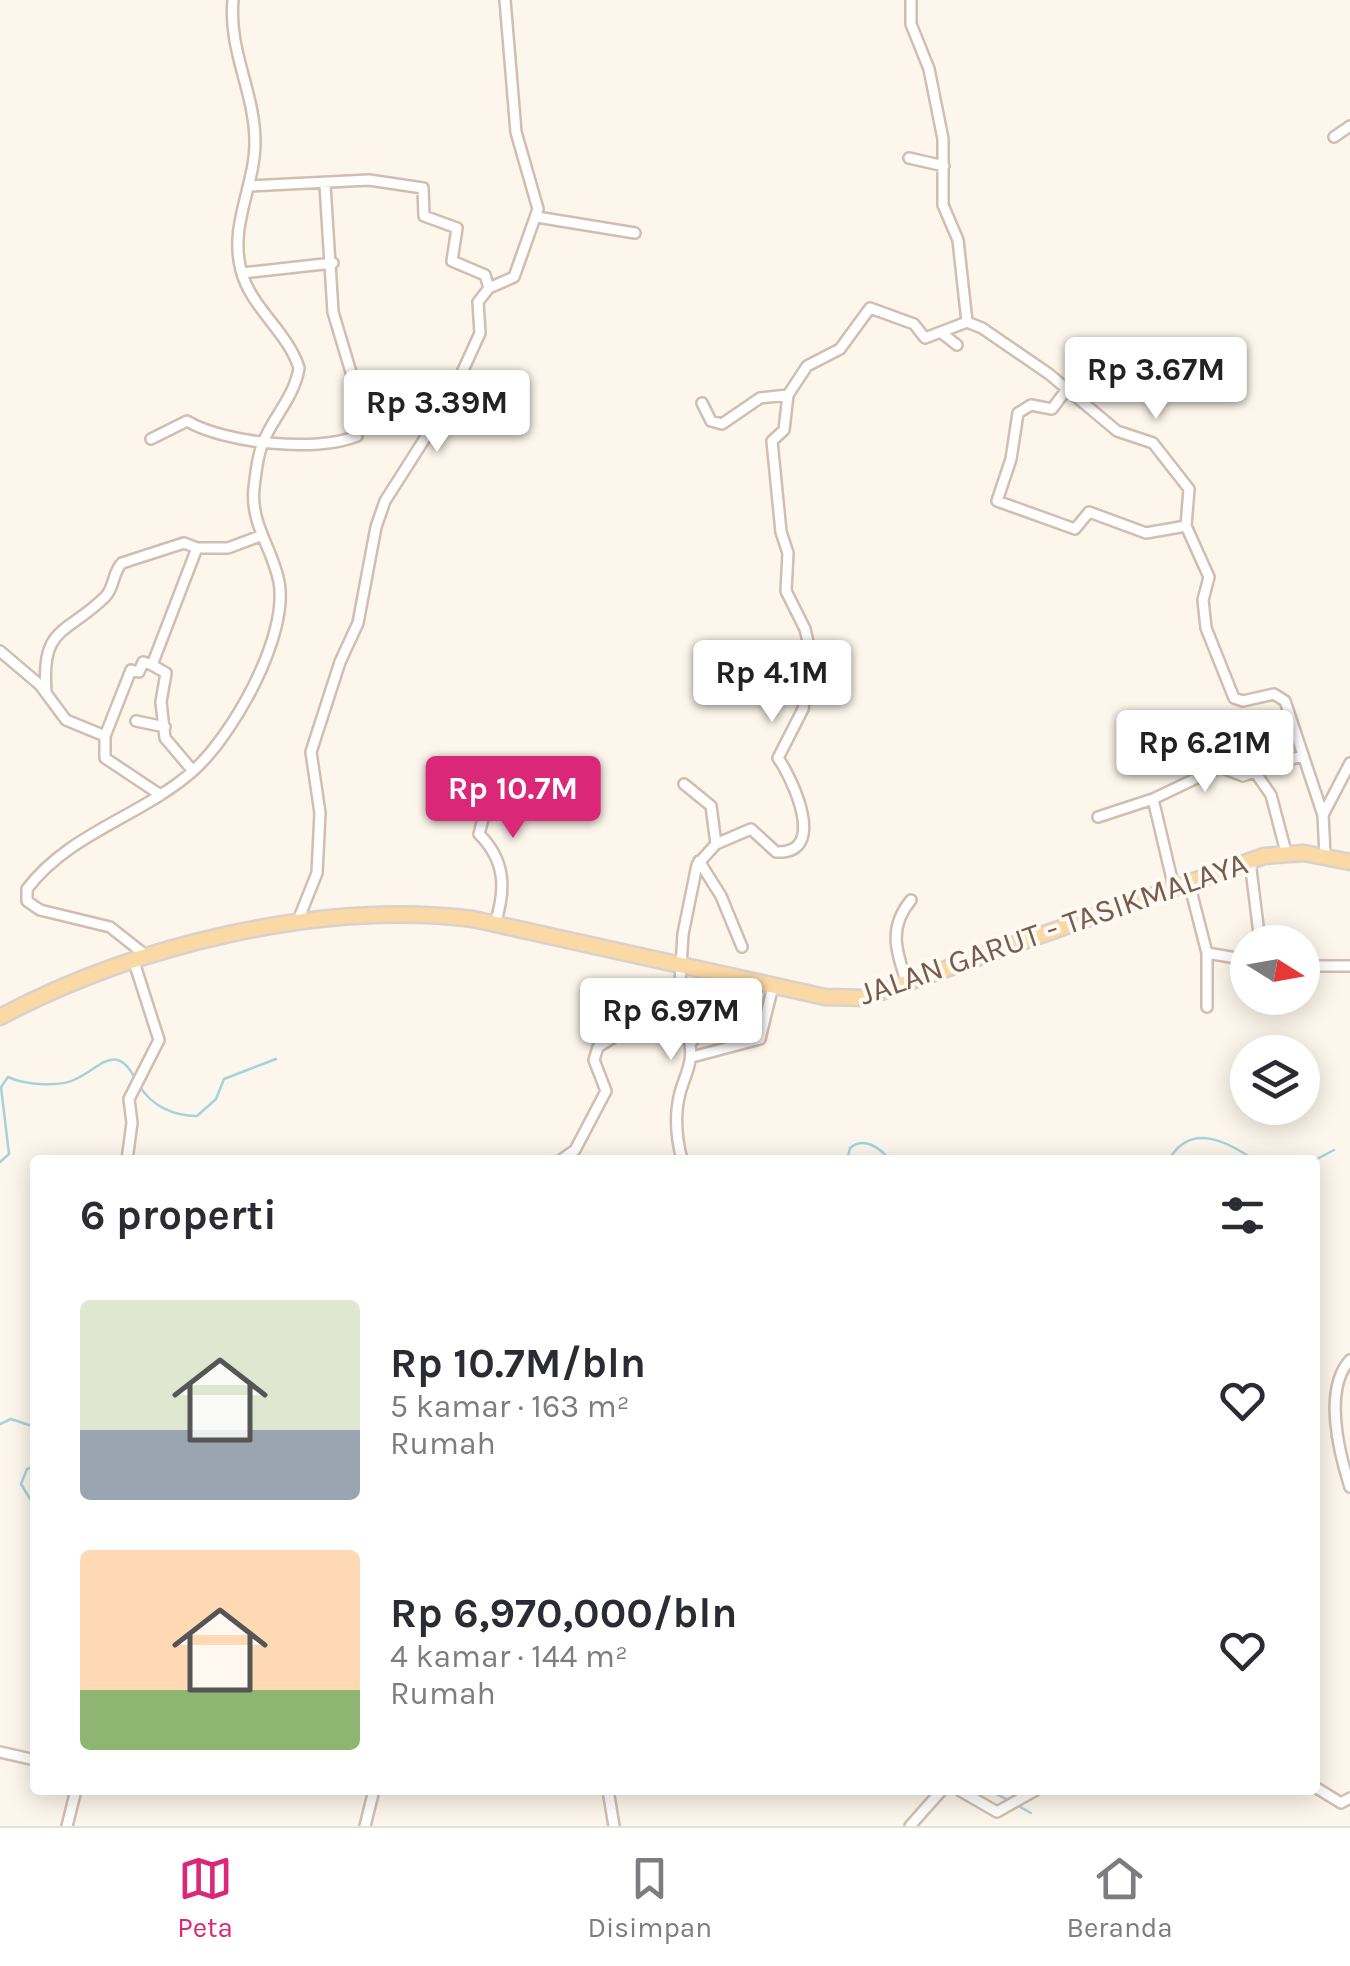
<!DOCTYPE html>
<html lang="id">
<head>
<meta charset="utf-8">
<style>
  body { margin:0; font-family:Karla,sans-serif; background:#f7f7f7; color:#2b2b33; height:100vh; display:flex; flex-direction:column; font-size:38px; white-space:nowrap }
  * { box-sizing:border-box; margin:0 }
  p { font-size:32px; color:#7c7c81 }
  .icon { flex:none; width:55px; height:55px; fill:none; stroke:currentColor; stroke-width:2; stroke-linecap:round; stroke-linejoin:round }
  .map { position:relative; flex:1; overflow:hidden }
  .drawer { position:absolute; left:30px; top:1155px; width:1290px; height:640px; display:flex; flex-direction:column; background:#fff; border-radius:10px; box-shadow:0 5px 25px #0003 }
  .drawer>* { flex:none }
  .needle { width:65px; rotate:101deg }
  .controls { position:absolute; left:1230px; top:925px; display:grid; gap:20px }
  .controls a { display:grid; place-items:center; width:90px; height:90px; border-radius:50%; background:#fff; box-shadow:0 5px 25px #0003; font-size:50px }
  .price { position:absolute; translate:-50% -85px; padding:0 22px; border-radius:10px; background:#fff; color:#222; font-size:32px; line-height:65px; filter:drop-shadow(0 2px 5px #0008) }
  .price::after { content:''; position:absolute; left:50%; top:60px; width:30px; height:22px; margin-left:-15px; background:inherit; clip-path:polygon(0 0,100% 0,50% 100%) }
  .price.on { background:#db2777; color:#fff }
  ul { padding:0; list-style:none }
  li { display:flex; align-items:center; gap:30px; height:250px; padding:0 50px }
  li span { display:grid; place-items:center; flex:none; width:280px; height:200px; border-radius:10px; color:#555 }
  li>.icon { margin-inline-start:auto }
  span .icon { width:120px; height:120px; fill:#fffc; stroke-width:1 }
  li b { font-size:42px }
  h2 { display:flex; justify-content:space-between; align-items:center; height:120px; padding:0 50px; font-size:42px }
  .menu { display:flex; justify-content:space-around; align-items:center; height:140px; border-top:2px solid #e1e1e2; background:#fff; font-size:28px; color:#7c7c81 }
  .menu a { display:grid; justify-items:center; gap:5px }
  .menu .on { color:#db2777 }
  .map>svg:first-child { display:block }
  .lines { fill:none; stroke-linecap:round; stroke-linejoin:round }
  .stream { stroke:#a5d3da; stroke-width:2.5 }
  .minor-casing { stroke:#d1beb0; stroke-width:14 }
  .primary-casing { stroke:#dad1cd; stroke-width:19 }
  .minor { stroke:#fff; stroke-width:9 }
  .primary { stroke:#fbd9a5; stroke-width:14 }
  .labels { text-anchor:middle; stroke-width:8; stroke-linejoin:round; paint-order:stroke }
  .street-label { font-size:32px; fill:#7a5c4d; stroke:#fffaf3 }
</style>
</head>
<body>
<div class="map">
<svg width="1350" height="1826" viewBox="0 0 1350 1826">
  <rect width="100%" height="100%" fill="#fdf6ec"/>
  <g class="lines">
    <path class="stream" d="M139 1085C151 1106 174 1116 197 1116L216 1099 224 1079 276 1059
      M847 1160 850 1148C864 1136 880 1148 890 1160
      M1169 1160C1190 1122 1227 1141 1254 1160
      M1315 1160 1334 1150
      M0 1162 9 1154 1 1087 8 1077C25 1085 61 1088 78 1078 102 1066 116 1043 135 1078
      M0 1424 11 1419 35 1427
      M35 1466 27 1469 21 1484 35 1507
      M988 1790 1008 1800
      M1015 1804 1031 1813"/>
    <defs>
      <path id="minor" d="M911 0V24L929 69 943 139V205L958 240 967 322 982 328 1049 374 1117 431 1153 443 1189 489 1186 526 1209 577 1203 600 1206 628 1234 698 1243 701 1274 694 1285 701 1323 815 1325 855
        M1334 137 1350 126
        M909 158 944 166
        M249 186 369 180 423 188 424 216 457 228 452 261 485 275 489 288
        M537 217 635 233
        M242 273 333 263
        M943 334 957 345
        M1067 389 1052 409 1031 405 1018 413 1011 459 997 501 1075 529 1089 512 1146 533 1186 526
        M702 403 711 421 722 424 760 398 788 395 807 366 840 349 870 308 914 324 925 338 967 322
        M151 439 187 421C224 443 316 453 357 436L353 379 333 312 325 185
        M0 651 40 685 66 720 105 736V758L159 794
        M152 665 166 673 161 702 165 738 193 771
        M46 691C41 626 66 635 105 597 115 587 112 573 122 563L184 543 197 548
        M136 721 165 727
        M105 736 131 670 139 672 143 662 152 665 197 548H228L260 536
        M1255 772 1271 795 1286 852
        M684 784 711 806 716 844
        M464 792 487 804 479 834C506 861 506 889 495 924
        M1153 799 1174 888
        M1323 815 1350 763
        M1098 817 1153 799 1220 767 1243 776 1301 756
        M699 861 721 896 742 947
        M1250 861 1260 942
        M1189 883 1207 953V1007
        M297 923 317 873 320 813 311 752 340 662 358 623 376 527 385 501 450 399 480 333 478 302 489 288 514 277 538 209 516 132 505 0
        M1207 953 1248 960
        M148 957 110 927 40 910 27 901V889C69 833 142 816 193 771 233 735 289 636 279 582 273 549 250 524 254 488 256 471 258 451 266 436 277 413 295 394 299 368 288 332 250 307 241 270 229 225 255 186 255 142 255 92 228 51 233 0
        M1302 966H1350
        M907 984C897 952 887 929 911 900
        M692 1057 760 1039 773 986
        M127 1160 132 1123 129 1099 159 1040 134 962
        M561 1160 575 1150 606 1091 594 1060 598 1047 681 995
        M682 1160C676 1137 674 1116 680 1093 685 1075 693 1063 690 1044L697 1035 680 983 683 934 697 865 716 844 751 829 776 852C829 855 792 778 778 758L803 709 811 655 805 629 786 591 788 553 781 532 772 441 784 430 788 395
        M1350 1360C1323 1389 1339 1453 1350 1487
        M0 1752 35 1760
        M1315 1787 1341 1803 1350 1798
        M608 1790 614 1826
        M959 1790 997 1812 1036 1790
        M67 1826 76 1790
        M365 1826 374 1790
        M910 1826 942 1790"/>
      <path id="primary" d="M0 1017C135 945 321 900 473 919L825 997 864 998 1264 856 1304 853 1350 862"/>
    </defs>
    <use href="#minor" class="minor-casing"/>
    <use href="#primary" class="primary-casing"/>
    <use href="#minor" class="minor"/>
    <use href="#primary" class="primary"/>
  </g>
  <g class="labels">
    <g class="street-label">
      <text transform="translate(1053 928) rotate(-19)" y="11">JALAN GARUT - TASIKMALAYA</text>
    </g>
  </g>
</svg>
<div class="controls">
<a><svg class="needle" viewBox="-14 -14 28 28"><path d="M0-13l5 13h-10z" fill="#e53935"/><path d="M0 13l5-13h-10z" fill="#7c7c81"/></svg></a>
<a><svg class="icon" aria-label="layers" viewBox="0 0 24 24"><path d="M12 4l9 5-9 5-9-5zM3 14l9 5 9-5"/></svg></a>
</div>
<b class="price" style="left:1156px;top:422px">Rp 3.67M</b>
<b class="price" style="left:437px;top:455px">Rp 3.39M</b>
<b class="price" style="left:772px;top:725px">Rp 4.1M</b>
<b class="price" style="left:1205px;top:795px">Rp 6.21M</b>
<b class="price on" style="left:513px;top:841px">Rp 10.7M</b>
<b class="price" style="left:671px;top:1063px">Rp 6.97M</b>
<section class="drawer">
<h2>6 properti<svg class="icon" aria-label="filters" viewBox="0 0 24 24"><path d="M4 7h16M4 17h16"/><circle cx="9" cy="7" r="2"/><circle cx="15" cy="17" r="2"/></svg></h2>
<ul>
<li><span style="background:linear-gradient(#dfe7d0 65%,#9aa5b1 0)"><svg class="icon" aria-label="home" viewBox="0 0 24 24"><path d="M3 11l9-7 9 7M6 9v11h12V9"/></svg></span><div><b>Rp 10.7M/bln</b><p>5 kamar · 163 m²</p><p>Rumah</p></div><svg class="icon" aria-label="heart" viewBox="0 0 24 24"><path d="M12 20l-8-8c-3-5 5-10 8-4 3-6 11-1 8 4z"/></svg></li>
<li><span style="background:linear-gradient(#ffd9b3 70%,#8fb573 0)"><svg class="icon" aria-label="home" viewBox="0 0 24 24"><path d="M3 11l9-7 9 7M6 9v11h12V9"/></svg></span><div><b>Rp 6,970,000/bln</b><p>4 kamar · 144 m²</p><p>Rumah</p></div><svg class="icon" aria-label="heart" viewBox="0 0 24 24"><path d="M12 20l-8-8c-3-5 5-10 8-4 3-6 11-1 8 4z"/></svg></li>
</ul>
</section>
</div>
<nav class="menu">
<a class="on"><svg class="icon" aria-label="map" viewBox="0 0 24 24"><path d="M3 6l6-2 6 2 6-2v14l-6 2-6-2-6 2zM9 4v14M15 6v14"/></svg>Peta</a>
<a><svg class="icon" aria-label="saved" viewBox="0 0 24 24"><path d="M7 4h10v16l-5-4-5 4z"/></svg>Disimpan</a>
<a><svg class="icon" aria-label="home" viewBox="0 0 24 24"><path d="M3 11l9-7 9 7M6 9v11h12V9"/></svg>Beranda</a>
</nav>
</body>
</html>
